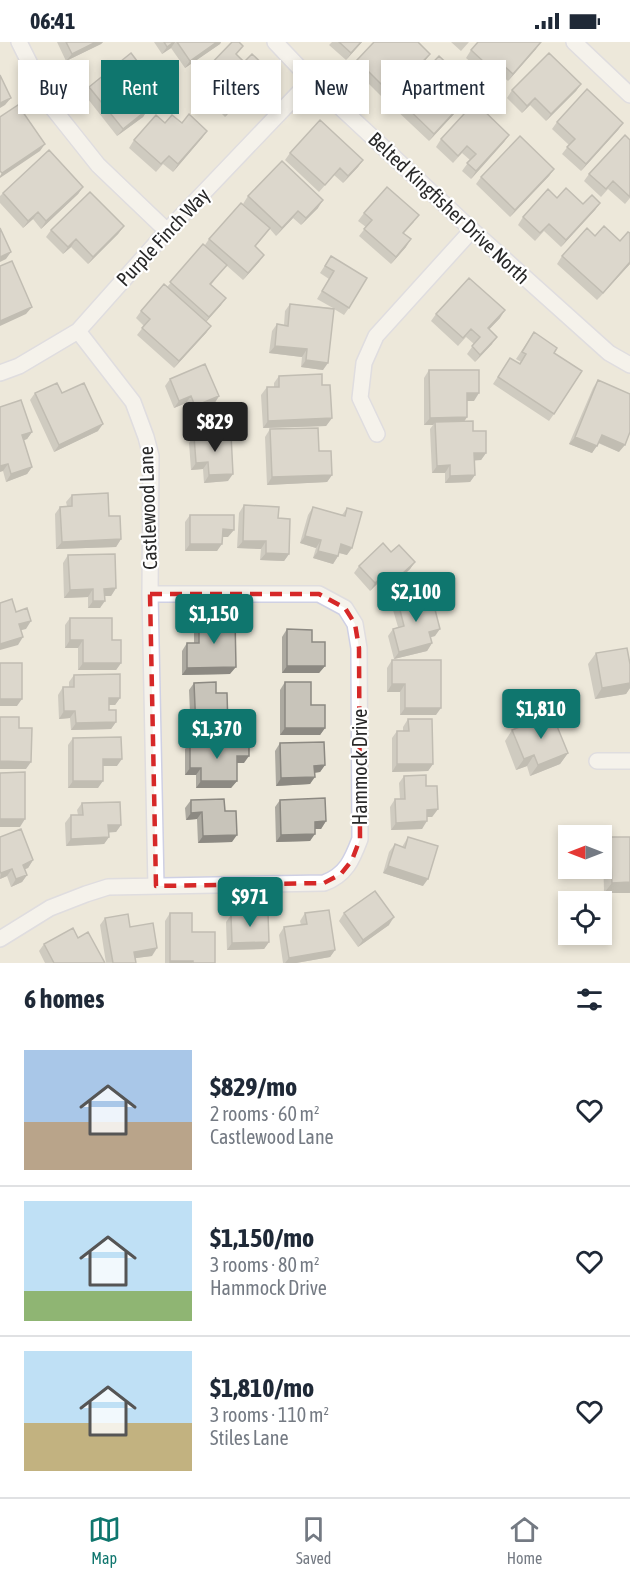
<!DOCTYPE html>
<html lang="en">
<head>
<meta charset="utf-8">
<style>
  body { margin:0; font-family:"Asap Condensed",sans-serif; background:#f2f2f3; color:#1f2937; height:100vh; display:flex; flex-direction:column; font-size:22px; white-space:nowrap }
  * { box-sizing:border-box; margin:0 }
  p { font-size:20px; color:#747a83 }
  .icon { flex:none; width:33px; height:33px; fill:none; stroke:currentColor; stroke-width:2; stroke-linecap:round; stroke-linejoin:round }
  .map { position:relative; height:921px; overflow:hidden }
  .panel { display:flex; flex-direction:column; background:#fff; flex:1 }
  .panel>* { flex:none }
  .top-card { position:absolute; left:18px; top:18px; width:594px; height:54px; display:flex; gap:12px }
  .needle { width:39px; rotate:270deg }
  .tools { position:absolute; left:558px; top:783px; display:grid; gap:12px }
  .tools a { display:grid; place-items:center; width:54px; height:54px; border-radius:0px; background:#fff; box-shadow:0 3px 9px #0003; font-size:30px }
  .price { position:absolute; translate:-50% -51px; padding:0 14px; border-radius:6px; background:#0f766e; color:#fff; font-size:20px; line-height:39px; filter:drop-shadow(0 2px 3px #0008) }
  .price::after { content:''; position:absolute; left:50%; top:36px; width:18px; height:14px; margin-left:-9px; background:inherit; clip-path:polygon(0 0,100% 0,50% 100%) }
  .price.active { background:#222; color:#fff }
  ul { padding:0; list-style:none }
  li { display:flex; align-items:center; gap:18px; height:150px; padding:0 24px }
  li+li { border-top:2px solid #e0e1e3 }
  li span { display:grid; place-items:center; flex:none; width:168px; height:120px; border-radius:0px; color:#555 }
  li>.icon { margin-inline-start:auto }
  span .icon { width:72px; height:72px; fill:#fffc; stroke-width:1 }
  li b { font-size:26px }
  h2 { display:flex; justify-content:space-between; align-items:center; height:72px; padding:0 24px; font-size:26px }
  .chip { padding:0 21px; border-radius:0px; background:#fff; box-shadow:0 3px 9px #0003; font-size:21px; line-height:54px }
  .chip.active { background:#0f766e; color:#fff }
  .status { display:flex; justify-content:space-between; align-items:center; height:42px; padding:0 30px; background:#fff; direction:ltr }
  .status svg { height:16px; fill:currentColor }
  .dock { display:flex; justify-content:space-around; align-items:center; height:84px; border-top:2px solid #e0e1e3; background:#fff; font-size:16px; color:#747a83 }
  .dock a { display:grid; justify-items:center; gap:3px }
  .dock .active { color:#0f766e }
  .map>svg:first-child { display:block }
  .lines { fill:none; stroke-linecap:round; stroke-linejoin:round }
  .minor-casing { stroke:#cfd0e4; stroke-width:18 }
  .minor { stroke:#fff; stroke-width:15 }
  .wall { fill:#aca9a0 }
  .shaded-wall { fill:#8c8982 }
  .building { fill:#c8c4ba; stroke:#8c8982; stroke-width:1.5 }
  .marked { fill:none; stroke:#d62828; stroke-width:4.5; stroke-dasharray:12 8; stroke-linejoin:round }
  .labels { text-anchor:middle; stroke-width:4.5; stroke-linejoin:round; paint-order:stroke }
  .street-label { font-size:20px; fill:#292929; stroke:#fff }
</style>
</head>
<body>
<div class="status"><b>06:41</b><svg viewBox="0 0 49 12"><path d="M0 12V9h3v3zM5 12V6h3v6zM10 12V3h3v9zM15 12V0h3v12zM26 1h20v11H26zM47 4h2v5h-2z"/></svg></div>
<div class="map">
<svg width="630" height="921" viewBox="0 0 630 921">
  <rect width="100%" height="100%" fill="#ede8da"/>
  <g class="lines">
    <defs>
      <path id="minor" d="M19 0 51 64 98 123 167 189
        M275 0 311 38 472 188 609 311 630 323
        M574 0 630 53
        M78 289 133 360 146 395 151 414 150 552 156 844
        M0 331 19 324 78 289 167 189 311 38
        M377 392 360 356 364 321 376 294 472 188
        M597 719H630
        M0 897 50 866 86 852 108 845 324 841C346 833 352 818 360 797L359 606 355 582 345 566 319 552H150"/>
    </defs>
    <use href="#minor" class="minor-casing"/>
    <use href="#minor" class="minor"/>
  </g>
  <path class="wall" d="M57 0H103L101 2 66 19Z
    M154 0H221L220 2 185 26 171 6 162 12Z
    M332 0H362L346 18 329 3Z
    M451 0H469L461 9Z
    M536 7 508 39 499 31 492 39 466 16 471 8Z
    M237 13 263 34 225 75 201 51 207 42 200 36 205 28Z
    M357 18 425 19 386 59 352 25Z
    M150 36 145 44 135 51 148 67 143 75 117 94 84 52 89 45Z
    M451 38 449 40 457 48 450 57 454 72 429 99 393 65 398 57Z
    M581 42 576 49 546 79 530 63 522 71 507 56 512 48Z
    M557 80 623 81 618 88 581 129 562 112 569 103 552 87Z
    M165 81H182L207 89 202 96 173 130 163 122 156 130 129 106 134 98Z
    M509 93 504 100 471 137 462 129 470 118 462 111 453 121 436 105 441 97Z
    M625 93 630 156 625 162 608 147 601 155 584 139 589 132Z
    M290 111 363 118 358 125 343 141 334 133 319 150 285 118Z
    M554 127 549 134 510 175 476 142 481 135Z
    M83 145 78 152 41 187 33 177 23 186 0 161V154L3 151Z
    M248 154 318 166 301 183 293 176 276 194 270 187 255 205 264 213 243 238 226 223 211 243 221 263 206 280 211 284 206 291 174 326 137 293 144 284 136 276 141 269 167 245 205 203 209 197 254 172 243 162Z
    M557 156 583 162 600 161 595 168 561 205 544 189 535 199 518 183 523 175Z
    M364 171 414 180 404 191 406 205 391 222 359 194 366 185 358 179Z
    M124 184 118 192 88 222 71 205 63 212 46 195 51 188Z
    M630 191V222L597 258 557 222 562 214 595 194 620 199Z
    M331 214 349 266 344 273 334 267 323 328 301 325 302 315 269 311 272 289 277 282 284 283 285 269 290 262 333 266 317 257 329 237 320 231Z
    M436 272 500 276 489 287 492 302 475 320 467 312 474 302 466 295 458 304 431 279Z
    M534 290 554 311V372L549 379 493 342 510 316 519 322 521 320 516 317Z
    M429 328 474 359H467V375L464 379 473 389 486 411 481 418H474L475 433 470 440 445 441V431H432L430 387 433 383H424V336Z
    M279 334 322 343 332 376 326 384 263 386 261 353 267 345H274V341Z
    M170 337 219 354 214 362 190 372 186 361 174 366 165 344Z
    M598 338 619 410 598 401 592 411 569 402 593 346Z
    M35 351H62L98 389 54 410 30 358Z
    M0 365 32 390 27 397 23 398 32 425 27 432 6 440 3 429Z
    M270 387 319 409 332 433 327 440 267 443 265 395Z
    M194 394 228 439 204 441 203 427 191 428 189 401Z
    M72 453 109 474 121 497 116 505 56 507 55 472 60 465 67 464 66 460Z
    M244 463 278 476 289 512 284 519 260 518 261 507 237 506 239 471Z
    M313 465 342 473 347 466V513L339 511 338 514 333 522 313 516 316 506 300 501 308 473Z
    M190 473 228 495H223L217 509H185V480Z
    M391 510 415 520 410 527 386 550 378 541 370 549 354 531 359 524Z
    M68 513 116 546 111 554H105L100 566H88V555L64 556 63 521Z
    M398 560 435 594 430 595 432 601 427 609 394 617 388 594 393 587 398 585 393 568Z
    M70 576 112 598 121 621 116 628H78V606H65V583Z
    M199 577 230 632 182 633V609L187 601H194V584Z
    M287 587 312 600 325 624 319 631H282V595Z
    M596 611 629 618 630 617V646L626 652 595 657 588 622Z
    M392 618 436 673H400V650H387V626Z
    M74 633 120 656 115 663H109V668L116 680 111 687 71 688 70 676 59 677 58 653 63 645H69V640Z
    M285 640 311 663 325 686 320 693H280V648Z
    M194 641 223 693 191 694 189 648Z
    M408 677 433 722 428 729 392 730V696L397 689H403V685Z
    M512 688 568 711 560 722 530 734 527 724 516 728 505 699Z
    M73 696 117 724H103L98 746H68V703Z
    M190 700 244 721H237V739L231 746H196V733H185V707Z
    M280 701 325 723 320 730 315 731 310 742 276 744 275 709Z
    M404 734 426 744 438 767 432 775H427L422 787 391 788 390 765 395 757H400L399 741Z
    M191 758 232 800 198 801 197 777 186 778 185 766Z
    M280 758 326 779 321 787H315L310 799 276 800 275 765Z
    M82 761 121 783 116 790H109V795L104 802 66 804 65 781 71 773H78L77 768Z
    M0 795 33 818 28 826 24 827 27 833 22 840 11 845 7 834 0 837Z
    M408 795 423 844 383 831 389 810 395 802 402 805Z
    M610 795H630V851H604L603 806Z
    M568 867V891H562L563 874Z
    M170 871 192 890 215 921H165V879Z
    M305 871 335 908 330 915 296 921H283L279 893 284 885 301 883 300 879Z
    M344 871 389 883 358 905 339 879Z
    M231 873 269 900 264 907 227 908 226 880Z
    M105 876 130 885 152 914 135 916 136 921H106L100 883Z
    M78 896 105 921H45L39 909 44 902Z"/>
  <path class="shaded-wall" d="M96 0H103L101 2 66 19 72 12Z
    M174 0H175L171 6 162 12 167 5Z
    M217 0H221L220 2 185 26 190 19Z
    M361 0H362L346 18 351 11Z
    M541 0 536 7 508 39 513 32Z
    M430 12 425 19 386 59 391 52Z
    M268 27 263 34 225 75 230 67Z
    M150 36 145 44 129 57 134 50Z
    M581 42 576 49 546 79 551 72Z
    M11 56 5 63 0 66V61Z
    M535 56 530 63 522 71 527 64Z
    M459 65 454 72 429 99 434 92Z
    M148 67 143 75 117 94 123 87Z
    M623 81 618 88 581 129 586 122Z
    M207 89 202 96 173 130 178 122Z
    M509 93 504 100 471 137 476 129Z
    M45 102 40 109 0 136V134L2 131Z
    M363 118 358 125 343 141 348 134Z
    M554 127 549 134 510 175 515 168Z
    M83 145 78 152 41 187 46 179Z
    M323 158 318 166 301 183 306 176Z
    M600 161 595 168 561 205 566 198Z
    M298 169 293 176 276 194 282 186Z
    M38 170 33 177 23 186 28 179Z
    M124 184 118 192 88 222 93 215Z
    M76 197 71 205 63 212 68 205Z
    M411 197 406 205 391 222 396 215Z
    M11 210 6 217 0 220V215Z
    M264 213 259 220 243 238 248 231Z
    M630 220V222L597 258 603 251Z
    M226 256 221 263 204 282 209 275Z
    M32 265 26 272 0 284V279Z
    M505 268 500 276 483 294 488 286Z
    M211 284 206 291 174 326 179 319Z
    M497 295 492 302 475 320 480 313Z
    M275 304 307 307 302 315 269 311Z
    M306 318 328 321 323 328 301 325Z
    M467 351H479L474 359H461Z
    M191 354 186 361 174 366 179 359Z
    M219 354 214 362 190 372 195 364Z
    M467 375 462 383 435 380 433 383H424L430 376Z
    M332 376 326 384 263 386 268 379Z
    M103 382 98 389 54 410 59 403Z
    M32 390 27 397 17 401 22 393Z
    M602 393 625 403 619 410 597 400Z
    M575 395 597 404 592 411 569 402Z
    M474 411H486L481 418 469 419Z
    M208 420 203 427 191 428 196 421Z
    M8 422 3 429 0 430V424Z
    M450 423 445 431H432L437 424Z
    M32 425 27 432 6 440 11 432Z
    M233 432 228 439 204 441 209 433Z
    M332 433 327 440 267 443 272 435Z
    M475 433 470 440 445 441 450 434Z
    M223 487 234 488 228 495H218Z
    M305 494 321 498 316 506 300 501Z
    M121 497 116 505 56 507 62 500Z
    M243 499H266L261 507 237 506Z
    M190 502H222L217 509H185Z
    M341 502 352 506 347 513 336 510Z
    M318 509 338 514 333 522 313 516Z
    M266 511 289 512 284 519 260 518Z
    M415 520 410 527 386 550 391 542Z
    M383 534 378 541 370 549 375 541Z
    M116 546 111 554H99L104 547Z
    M93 547 88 555 64 556 70 548Z
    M93 559H105L100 566H88Z
    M31 579 26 587 14 590 19 582Z
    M440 587 435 594 424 597 429 590Z
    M23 595 18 603 0 608V602Z
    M70 598H83L78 606H65Z
    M432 601 427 609 394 617 399 610Z
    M83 621H121L116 628H78Z
    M287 624H325L319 631H282Z
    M236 625 230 632 182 633 187 626Z
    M630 641V646L626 652 595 657 602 646Z
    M392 642H405L400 650H387Z
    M109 656H120L115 663H104Z
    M0 657H22L17 664H0Z
    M405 666H441L436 673H400Z
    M64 669H75L70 676 59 677Z
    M116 680 111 687 71 688 76 681Z
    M228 685 223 693 191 694 196 687Z
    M285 686H325L320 693H280Z
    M568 711 560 722 530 734 538 723Z
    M534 713 527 724 516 728 524 717Z
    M237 714H249L244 721H232Z
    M103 717H122L117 724H98Z
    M0 719 31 720 26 727H0Z
    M397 722H433L428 729 392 730Z
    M325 723 320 730 309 731 314 724Z
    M190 726H201L196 733H185Z
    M315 735 310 742 276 744 281 736Z
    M73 739H103L98 746H68Z
    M201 739H237L231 746H196Z
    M438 767 432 775H422L427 768Z
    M202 770 197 777 186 778 191 771Z
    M0 777H25L20 785H0Z
    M326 779 321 787H310L315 780Z
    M427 779 422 787 391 788 396 781Z
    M108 783H121L116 790 103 791Z
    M315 792 310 799 276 800 281 793Z
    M237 793 232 800 198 801 203 794Z
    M109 795 104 802 66 804 71 797Z
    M33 818 28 826 18 830 23 823Z
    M388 824 428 837 423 844 383 831Z
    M12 827 7 834 0 837 1 831Z
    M27 833 22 840 11 845 16 837Z
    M630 840V851H604L612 841Z
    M394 875 389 883 358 905 363 898Z
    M567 883H568V891H562Z
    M269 900 264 907 227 908 232 901Z
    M157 906 152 914 129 917 134 910Z
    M335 908 330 915 296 921H285L289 916Z
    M170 919H193L192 921H169Z"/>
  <path class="building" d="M66 0H96L72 12Z
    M164 0H174L167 5Z
    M177 0H217L190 19Z
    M232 0H239L243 4 236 12 244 20 252 12 268 27 230 67 206 44 213 36 205 28Z
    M339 0H361L351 11Z
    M374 0H418L430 12 391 52 357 18Z
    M478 0H541L513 32 504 24 497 32 471 8Z
    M131 11 150 36 134 50 148 67 123 87 89 45Z
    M549 11 581 42 551 72 535 56 527 64 512 48Z
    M439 14 456 30 448 39 457 48 449 56 459 65 434 92 398 57Z
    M0 33 11 56 0 61Z
    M587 47 623 81 586 122 567 105 575 97 557 80Z
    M475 60 509 93 476 129 467 121 476 112 467 104 458 114 441 97Z
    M18 63 45 102 2 131 0 129V75Z
    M189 72 207 89 178 122 169 114 161 122 134 98 156 73 165 81 172 73 182 81Z
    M320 78 363 118 348 134 340 126 325 143 290 111Z
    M625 93 630 98V155L613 139 606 147 589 132Z
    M520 94 554 127 515 168 481 135Z
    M49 108 83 145 46 179 38 170 28 179 3 151Z
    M282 119 323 158 306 176 298 169 282 186 248 154Z
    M387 145 419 173 403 191 411 197 396 215 364 187 372 178 364 171Z
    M566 146 583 162 592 153 600 161 566 198 549 182 540 191 523 175 548 147 557 156Z
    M90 150 124 184 93 215 76 197 68 205 51 188Z
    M241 161 270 186 255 204 264 213 248 231 209 197Z
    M604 184 620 199 628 190 630 191V220L603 251 562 214 587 186 595 194Z
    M0 186 11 210 0 215Z
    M203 202 227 223 210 242 226 256 209 275 170 240Z
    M331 214 367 236 349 266 322 249 334 229 325 224Z
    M12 219 32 265 0 279V224Z
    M469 236 505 268 488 286 497 295 480 313 472 304 480 295 471 287 463 296 436 272Z
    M164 242 211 284 179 319 142 286 150 277 141 269Z
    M290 262 334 267 328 321 306 318 307 307 275 304 277 282 288 284Z
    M534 290 557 306 554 311 582 329 554 372 498 335 510 316 520 322 526 312 522 310Z
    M205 322 219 354 195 364 191 354 179 359 170 337Z
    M429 328H479V351H467V375L430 376Z
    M322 332V343H330L332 376 268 379 267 345H279V334Z
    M598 338 630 352V390L625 403 602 393 597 404 575 395Z
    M57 341 62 351 84 341 103 382 59 403 35 351Z
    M21 358 32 390 22 393 32 425 11 432 8 422 0 424V365Z
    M473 379V389H486V411H474L475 433 450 434V423L437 424 435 380Z
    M318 386 319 409H331L332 433 272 435 270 387Z
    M231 392 233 432 209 433 208 420 196 421 194 394Z
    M108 451 109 474H120L121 497 62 500 60 465 72 464V453Z
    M244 463 279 465 278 476 290 477 289 512 266 511V499H243Z
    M313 465 345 474 347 466 362 470 352 506 341 502 338 514 318 509 321 498 305 494Z
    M190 473H234V488L223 487 222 502H190Z
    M383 501 391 510 399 503 415 520 391 542 383 534 375 541 359 524Z
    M115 512 116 546 104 547 105 559H93V547L70 548 68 513Z
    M431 552 440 587 429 590 432 601 399 610 393 587 404 584 398 560Z
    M12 557 16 570 27 566 31 579 19 582 23 595 0 602V561Z
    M70 576H112V598H121V621H83V598H70Z
    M235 576 236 625 187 626V601H199V577Z
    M287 587 312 588V600H325V624H287Z
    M627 606 630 622V641L602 646 596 611Z
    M392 618H441V666H405V642H392Z
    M0 621H22V657H0Z
    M120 632V656H109V668H116V680L76 681 75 669H64L63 645H74V633Z
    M216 640V651H227L228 685 196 687 194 641Z
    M285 640H311V663H325V686H285Z
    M552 672 568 711 538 723 534 713 524 717 512 688Z
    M0 675H19V686H32L31 720 0 719Z
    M408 677H432L433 722H397V689H409Z
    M121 695 122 717H103V739H73V696Z
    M190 700 249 701V714H237V739H201V726H190Z
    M324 700 325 723 314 724 315 735 281 736 280 701Z
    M25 730V777H0V731Z
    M426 733V744H437L438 767 427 768V779L396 781 395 757H405L404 734Z
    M325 756 326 779 315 780V792L281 793 280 758Z
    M224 757 225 769H236L237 793 203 794 202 770 191 771V758Z
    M120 760 121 783H108L109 795 71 797V773H83L82 761Z
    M21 787 33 818 23 823 27 833 16 837 12 827 1 831 0 829V795Z
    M408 795 438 804 428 837 388 824 395 802 405 806Z
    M610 795H630V840L612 841Z
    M375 849 394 875 363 898 344 871Z
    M329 868 335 908 289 916 284 885 307 882 305 871Z
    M170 871H192V890H215V921H193V919H170Z
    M268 871 269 900 232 901 231 873Z
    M128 872 130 885 153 881 157 906 134 910 136 921H113L105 876Z
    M73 886 78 896 88 890 105 921H54L44 902Z"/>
  <path d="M0 0H630V921H0ZM150 552H319L345 566 355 582 359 606 360 797 352 818 341 832 324 841 156 844Z" fill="#ede8da" fill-opacity=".55" fill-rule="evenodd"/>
  <path class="marked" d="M150 552H319L345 566 355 582 359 606 360 797 352 818 341 832 324 841 156 844Z"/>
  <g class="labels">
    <g class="street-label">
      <text transform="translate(449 166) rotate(43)" y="7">Belted Kingfisher Drive North</text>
      <text transform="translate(163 195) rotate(-47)" y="7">Purple Finch Way</text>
      <text transform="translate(148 466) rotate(-92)" y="7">Castlewood Lane</text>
      <text transform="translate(360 725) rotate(-90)" y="7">Hammock Drive</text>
    </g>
  </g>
</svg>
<div class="tools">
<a><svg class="needle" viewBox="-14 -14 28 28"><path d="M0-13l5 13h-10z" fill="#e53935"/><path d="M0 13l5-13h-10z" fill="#747a83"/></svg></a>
<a><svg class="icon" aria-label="locate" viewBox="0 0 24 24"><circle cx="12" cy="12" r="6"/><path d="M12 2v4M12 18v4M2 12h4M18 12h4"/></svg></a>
</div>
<b class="price active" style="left:215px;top:411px">$829</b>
<b class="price" style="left:416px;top:581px">$2,100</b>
<b class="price" style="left:214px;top:603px">$1,150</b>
<b class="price" style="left:541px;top:698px">$1,810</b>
<b class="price" style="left:217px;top:718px">$1,370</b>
<b class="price" style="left:250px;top:886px">$971</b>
<div class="top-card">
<a class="chip">Buy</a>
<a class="chip active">Rent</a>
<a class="chip">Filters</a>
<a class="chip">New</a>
<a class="chip">Apartment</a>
</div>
</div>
<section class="panel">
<h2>6 homes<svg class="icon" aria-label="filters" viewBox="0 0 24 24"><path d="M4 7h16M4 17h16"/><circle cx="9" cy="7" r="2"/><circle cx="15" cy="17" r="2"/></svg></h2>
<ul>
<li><span style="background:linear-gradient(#a9c7e8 60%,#b9a48a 0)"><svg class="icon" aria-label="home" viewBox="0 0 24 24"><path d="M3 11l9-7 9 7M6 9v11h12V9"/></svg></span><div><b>$829/mo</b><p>2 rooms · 60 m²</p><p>Castlewood Lane</p></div><svg class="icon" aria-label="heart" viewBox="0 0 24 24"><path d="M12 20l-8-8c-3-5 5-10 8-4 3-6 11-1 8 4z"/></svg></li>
<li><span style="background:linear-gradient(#bfe0f5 75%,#8fb573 0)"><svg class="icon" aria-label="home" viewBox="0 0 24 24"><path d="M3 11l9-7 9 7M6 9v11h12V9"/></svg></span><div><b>$1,150/mo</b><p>3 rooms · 80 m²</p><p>Hammock Drive</p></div><svg class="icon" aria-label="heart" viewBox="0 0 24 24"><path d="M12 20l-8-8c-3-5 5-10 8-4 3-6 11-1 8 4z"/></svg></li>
<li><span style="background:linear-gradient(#bfe0f5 60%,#c2b280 0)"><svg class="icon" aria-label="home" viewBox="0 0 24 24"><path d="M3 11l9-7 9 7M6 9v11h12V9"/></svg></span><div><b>$1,810/mo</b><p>3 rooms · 110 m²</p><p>Stiles Lane</p></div><svg class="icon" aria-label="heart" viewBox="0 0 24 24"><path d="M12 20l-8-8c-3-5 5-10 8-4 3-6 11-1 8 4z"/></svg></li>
</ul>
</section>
<nav class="dock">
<a class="active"><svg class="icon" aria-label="map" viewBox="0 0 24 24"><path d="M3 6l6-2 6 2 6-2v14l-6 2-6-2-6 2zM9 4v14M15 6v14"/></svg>Map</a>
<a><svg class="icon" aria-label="saved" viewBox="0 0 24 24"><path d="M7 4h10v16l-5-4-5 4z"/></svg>Saved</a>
<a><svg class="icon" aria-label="home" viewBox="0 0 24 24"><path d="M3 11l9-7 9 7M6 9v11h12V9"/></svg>Home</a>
</nav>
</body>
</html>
